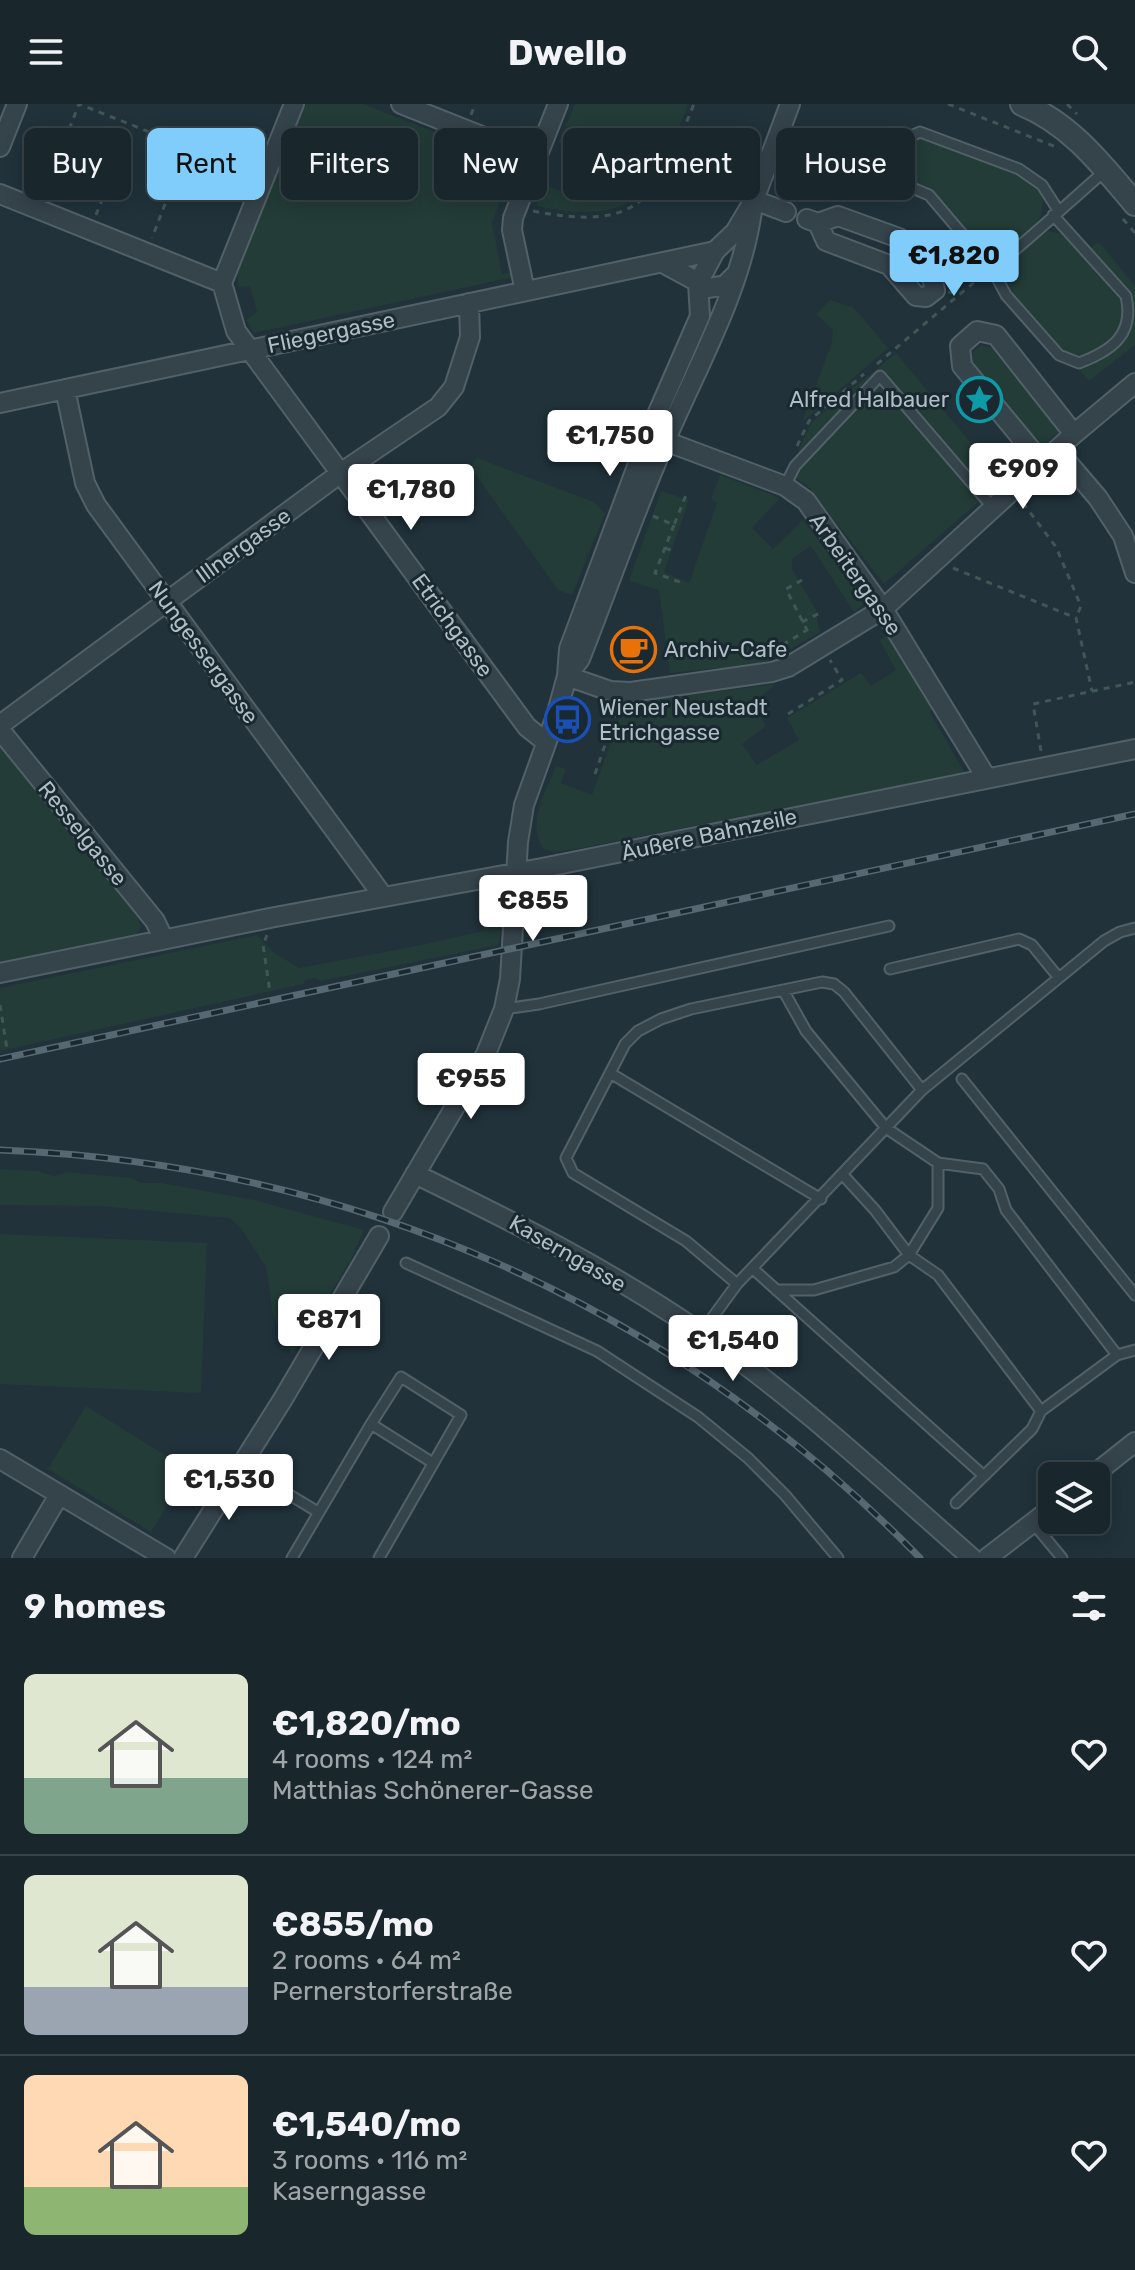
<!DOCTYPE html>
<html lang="en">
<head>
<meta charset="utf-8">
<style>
  body { margin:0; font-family:Rubik,sans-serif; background:#222e34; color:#f1f3f6; height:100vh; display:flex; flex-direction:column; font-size:30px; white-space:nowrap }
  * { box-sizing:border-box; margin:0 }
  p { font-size:26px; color:#9fa5a9 }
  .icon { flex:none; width:44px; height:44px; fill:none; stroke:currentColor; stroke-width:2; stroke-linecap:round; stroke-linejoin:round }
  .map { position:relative; height:1454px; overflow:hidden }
  .panel { display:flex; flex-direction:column; background:#19262c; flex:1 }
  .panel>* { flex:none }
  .guide { position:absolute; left:24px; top:24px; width:1088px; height:72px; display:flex; gap:16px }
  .tools { position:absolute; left:1038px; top:1358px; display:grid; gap:16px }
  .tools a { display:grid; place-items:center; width:72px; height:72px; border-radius:12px; background:#19262c; box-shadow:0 4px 20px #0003,0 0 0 2px #374348; font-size:40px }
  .price { position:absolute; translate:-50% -68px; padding:0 18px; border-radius:8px; background:#fff; color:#222; font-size:26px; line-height:52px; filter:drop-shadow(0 2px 4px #0008) }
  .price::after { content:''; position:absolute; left:50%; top:48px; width:24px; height:18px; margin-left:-12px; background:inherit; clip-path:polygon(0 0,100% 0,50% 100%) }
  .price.active { background:#80cdfb; color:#111 }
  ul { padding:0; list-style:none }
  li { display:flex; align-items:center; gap:24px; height:200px; padding:0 24px }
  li+li { border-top:2px solid #374348 }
  li span { display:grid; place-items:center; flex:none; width:224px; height:160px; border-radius:12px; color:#555 }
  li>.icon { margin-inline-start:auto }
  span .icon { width:96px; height:96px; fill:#fffc; stroke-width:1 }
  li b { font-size:34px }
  h2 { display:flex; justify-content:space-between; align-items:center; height:96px; padding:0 24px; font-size:34px }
  .chip { padding:0 28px; border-radius:12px; background:#19262c; box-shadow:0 4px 20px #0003,0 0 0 2px #374348; font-size:28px; line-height:72px }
  .chip.active { background:#80cdfb; color:#111 }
  header { display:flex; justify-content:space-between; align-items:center; height:104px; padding:0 24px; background:#19262c; font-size:36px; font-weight:700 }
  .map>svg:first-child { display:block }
  .green { fill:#233c38 }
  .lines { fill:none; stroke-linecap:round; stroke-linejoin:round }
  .service-casing { stroke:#526168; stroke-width:13 }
  .minor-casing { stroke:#526168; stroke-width:22 }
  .tertiary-casing { stroke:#526168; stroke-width:26 }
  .path { stroke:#405855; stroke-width:3; stroke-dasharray:6 6; stroke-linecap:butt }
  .service { stroke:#35434b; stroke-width:9 }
  .minor { stroke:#35434b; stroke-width:18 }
  .tertiary { stroke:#35434b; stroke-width:22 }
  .rail-casing { stroke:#566872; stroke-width:7 }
  .rail { stroke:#1a282f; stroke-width:4; stroke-dasharray:12; stroke-linecap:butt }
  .labels { text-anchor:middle; stroke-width:6; stroke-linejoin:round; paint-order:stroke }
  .street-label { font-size:22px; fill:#afbec7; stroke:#1a282f }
  .poi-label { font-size:22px; fill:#afbec7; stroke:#1a282f; text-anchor:start }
</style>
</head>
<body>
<header><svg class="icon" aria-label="menu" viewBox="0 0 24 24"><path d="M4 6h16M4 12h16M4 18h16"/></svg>Dwello<svg class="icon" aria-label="search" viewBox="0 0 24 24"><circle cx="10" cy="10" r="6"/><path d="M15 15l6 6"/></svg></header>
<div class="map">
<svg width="1135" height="1454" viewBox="0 0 1135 1454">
  <rect width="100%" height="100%" fill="#21323b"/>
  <path class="green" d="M306 0H363L525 63 522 70 509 73 492 119 502 170 513 168 514 173 254 229 246 216 257 208 250 182 239 183 237 171Z
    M575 0H688C679 22 672 49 659 69 629 115 584 112 537 102L542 80 568 90 572 78 586 82 598 54 559 38Z
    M921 34C952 45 1014 62 1036 84 1044 91 1044 104 1040 113 1032 131 1013 140 996 147L978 139 932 86 906 76 900 67 901 52 910 37Z
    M1048 127 1066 131 1081 150 1099 138 1135 182V241L1089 277 1007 185 1004 164 1036 133Z
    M830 196 854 204 888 244 802 318 832 239 833 226 816 210Z
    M982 241 993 244 1059 328 1040 345 972 266C970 254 970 247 982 241Z
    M896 249 971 339 974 353 999 380 884 480 806 380 795 374 796 352 811 319Z
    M477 354 594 398 605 410 572 491 558 486 470 363Z
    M720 371 780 394 752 424 773 445 803 416 865 499 854 508 811 442 792 455V465L815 504 820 528 775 554 756 560 670 569 659 486 629 477 661 387 689 396 664 468 689 479 717 399 711 395Z
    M887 530 932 603 930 609 965 669 581 744 555 748 543 745C527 717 545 689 556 662L566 665 561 679 592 691 622 607 633 606 632 598 776 580 752 600 766 622 742 640 757 661 799 636 787 614 861 569 871 582 896 566 880 537Z
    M0 644 5 646 138 813 141 823 136 832 0 859Z
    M499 798 506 806 498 841 321 877 315 874 306 876 303 880 0 947V884L257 831 273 848 299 864 411 843 483 827Z
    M0 1065 37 1067 55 1072 66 1068 131 1074 141 1079H162L254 1096 364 1126 352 1154 292 1251 273 1211 266 1163 240 1123 229 1114 100 1102 0 1101Z
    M0 1130 207 1139 201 1289 0 1280Z
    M86 1302 189 1366 151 1428 48 1365Z"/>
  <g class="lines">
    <defs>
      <path id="service" d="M1053 111 1126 192C1135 231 1111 247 1079 259L1059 251 1006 191 992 165 929 91 898 78C890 54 896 37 920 28L1019 65 1042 81 1058 106
        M992 165C1031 134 1068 99 1106 66
        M785 382 795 362 880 272 994 405
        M890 865 1019 835 1032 841 1059 874
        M783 886 806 927 886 1024 938 1059 983 1065 999 1085 1006 1106 1117 1251
        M504 905 539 900 889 822
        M610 969 821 1095
        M962 975 1135 1191
        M843 1071 875 1106 909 1151 938 1171 1041 1307
        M406 1159 597 1247 698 1313 748 1354 785 1391 838 1454
        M752 1164 983 1371
        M737 1180 686 1137 573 1069 566 1054 625 940 638 927 661 915 691 905 822 878 834 880 844 888 922 986
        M776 1186H814L894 1163 909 1151 938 1104V1059
        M701 1229 737 1180 922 986 1104 837 1120 828 1135 824
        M371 1320 401 1273 461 1311 379 1454
        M240 1361 318 1408
        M956 1399 1032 1325 1041 1307 1117 1251 1135 1246
        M1033 1419 1062 1454
        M292 1454 371 1320 433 1359"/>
      <path id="minor" d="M294 0 222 179 236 227 527 623 546 638
        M401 0 537 54
        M0 43 17 0
        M0 90 222 179
        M754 96 786 108
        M807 115 818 119 826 137 889 161 916 192 926 193 935 186 932 174 899 134 838 112 818 119
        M663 159 709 184 725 181 737 169
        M525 187 512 126 513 114 558 0
        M65 285 85 379 96 401 383 792
        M0 299 715 147
        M665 337 785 382 806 397 883 505 986 673
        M1057 346 1098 394 1123 432 1135 469
        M1043 360 962 262 960 242 977 227 996 231 1074 330
        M567 572 610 587 631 588 772 568 788 563 883 505 1074 330 1135 279
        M567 572 580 555C609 481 635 406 667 333 698 261 741 186 752 107
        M0 621 342 368 438 303 454 283 470 233 469 199
        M0 626 155 817 163 834
        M0 869 275 813 542 764 1135 645
        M415 1070C514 1118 611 1167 701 1229 798 1295 884 1377 972 1454
        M393 1108 486 950 504 905 510 875 518 738 524 701 556 612 567 572 569 545 652 322 700 212 698 179 715 147 735 128 754 96 790 0
        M0 1355 166 1454
        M1092 1372 1135 1338
        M22 1454 59 1391
        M183 1454 283 1295 379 1132
        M987 1454 1052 1404"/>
      <path id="tertiary" d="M1022 0C1071 20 1102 61 1135 100"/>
    </defs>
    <use href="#service" class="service-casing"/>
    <use href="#minor" class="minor-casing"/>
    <use href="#tertiary" class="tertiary-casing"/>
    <path class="path" d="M948 0 1056 43
      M1067 0 1077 10
      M471 11 475 0
      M43 92 79 0 187 43 152 134
      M533 107C644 129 656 92 694 0
      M96 111 131 22
      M1123 115 1135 129
      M948 188 960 190 982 172
      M877 260 960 190
      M797 342 809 317 864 270
      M1023 399 1056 443 1081 502 1076 514
      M653 412 674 421 686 391
      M674 421 655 469 685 480
      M665 444 673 447
      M953 464 1076 514 1092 587
      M802 476 786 485 810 532
      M802 518 822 508
      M782 550 779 543 807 526
      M788 610 842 576 830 556
      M1041 647 1033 600 1135 578
      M595 670 618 603
      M267 831 263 841 270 888
      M0 901 7 945"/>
    <use href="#service" class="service"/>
    <use href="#minor" class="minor"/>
    <use href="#tertiary" class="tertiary"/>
    <defs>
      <path id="rail" d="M0 955 1135 710
        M0 1046C353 1060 673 1201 920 1454"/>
    </defs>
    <use href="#rail" class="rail-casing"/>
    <use href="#rail" class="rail"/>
  </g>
  <defs>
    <symbol id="sight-ring" viewBox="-11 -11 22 22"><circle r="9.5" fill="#1a282f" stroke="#0f9aa8" stroke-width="1.5"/><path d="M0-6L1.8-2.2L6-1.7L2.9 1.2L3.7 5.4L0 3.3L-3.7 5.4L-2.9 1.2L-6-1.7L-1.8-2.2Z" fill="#0f9aa8"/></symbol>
    <symbol id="cafe-ring" viewBox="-11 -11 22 22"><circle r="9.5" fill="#1a282f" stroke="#e8710a" stroke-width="1.5"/><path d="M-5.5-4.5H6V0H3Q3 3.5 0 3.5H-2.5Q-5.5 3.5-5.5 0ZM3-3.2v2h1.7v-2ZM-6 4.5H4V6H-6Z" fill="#e8710a"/></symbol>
    <symbol id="bus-ring" viewBox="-11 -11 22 22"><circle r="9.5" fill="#1a282f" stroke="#1a4fb4" stroke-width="1.5"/><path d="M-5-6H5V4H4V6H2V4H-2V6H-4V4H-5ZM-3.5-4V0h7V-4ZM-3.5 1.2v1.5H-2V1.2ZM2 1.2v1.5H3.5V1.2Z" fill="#1a4fb4"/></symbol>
  </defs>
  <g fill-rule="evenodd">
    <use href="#sight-ring" x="954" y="270" width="51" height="51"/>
    <use href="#cafe-ring" x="608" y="520" width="51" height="51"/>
    <use href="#bus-ring" x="542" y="590" width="51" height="51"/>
  </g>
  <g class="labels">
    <g class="street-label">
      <text transform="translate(331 228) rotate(-12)" y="8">Fliegergasse</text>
      <text transform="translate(243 441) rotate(-36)" y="8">Illnergasse</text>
      <text transform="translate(856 470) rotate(55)" y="8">Arbeitergasse</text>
      <text transform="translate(453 521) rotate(54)" y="8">Etrichgasse</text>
      <text transform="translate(204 548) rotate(54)" y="8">Nungessergasse</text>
      <text transform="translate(83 729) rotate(51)" y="8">Resselgasse</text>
      <text transform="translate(709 730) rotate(-12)" y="8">Äußere Bahnzeile</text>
      <text transform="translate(568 1149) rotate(30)" y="8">Kaserngasse</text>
    </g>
    <g class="poi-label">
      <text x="949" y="303" text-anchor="end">Alfred Halbauer</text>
      <text x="664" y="553">Archiv-Cafe</text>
      <text x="599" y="611">Wiener Neustadt<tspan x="599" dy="25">Etrichgasse</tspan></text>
    </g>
  </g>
</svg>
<div class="tools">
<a><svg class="icon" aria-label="layers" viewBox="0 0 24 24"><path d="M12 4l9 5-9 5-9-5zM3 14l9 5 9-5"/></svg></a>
</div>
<b class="price active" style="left:954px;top:194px">€1,820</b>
<b class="price" style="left:610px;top:374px">€1,750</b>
<b class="price" style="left:1023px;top:407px">€909</b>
<b class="price" style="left:411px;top:428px">€1,780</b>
<b class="price" style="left:533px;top:839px">€855</b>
<b class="price" style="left:471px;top:1017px">€955</b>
<b class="price" style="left:329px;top:1258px">€871</b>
<b class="price" style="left:733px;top:1279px">€1,540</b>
<b class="price" style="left:229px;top:1418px">€1,530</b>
<div class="guide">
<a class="chip">Buy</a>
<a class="chip active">Rent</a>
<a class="chip">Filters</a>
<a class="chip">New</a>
<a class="chip">Apartment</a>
<a class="chip">House</a>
</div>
</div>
<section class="panel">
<h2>9 homes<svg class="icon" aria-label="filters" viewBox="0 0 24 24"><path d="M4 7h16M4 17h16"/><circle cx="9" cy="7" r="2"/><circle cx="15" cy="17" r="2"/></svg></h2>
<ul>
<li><span style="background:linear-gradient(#dfe7d0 65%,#7fa58c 0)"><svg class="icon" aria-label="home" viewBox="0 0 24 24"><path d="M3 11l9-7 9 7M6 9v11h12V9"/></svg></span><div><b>€1,820/mo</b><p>4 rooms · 124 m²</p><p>Matthias Schönerer-Gasse</p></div><svg class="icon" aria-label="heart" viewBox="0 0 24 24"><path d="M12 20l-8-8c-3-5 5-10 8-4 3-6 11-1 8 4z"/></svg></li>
<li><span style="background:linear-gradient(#dfe7d0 70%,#9aa5b1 0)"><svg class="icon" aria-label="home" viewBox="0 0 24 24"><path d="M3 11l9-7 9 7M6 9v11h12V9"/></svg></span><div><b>€855/mo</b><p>2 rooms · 64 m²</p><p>Pernerstorferstraße</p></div><svg class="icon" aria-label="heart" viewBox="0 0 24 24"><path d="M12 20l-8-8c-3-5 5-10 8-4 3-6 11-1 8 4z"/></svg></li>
<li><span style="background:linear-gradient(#ffd9b3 70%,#8fb573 0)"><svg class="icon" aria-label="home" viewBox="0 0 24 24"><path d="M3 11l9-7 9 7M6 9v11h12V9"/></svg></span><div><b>€1,540/mo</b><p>3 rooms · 116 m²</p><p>Kaserngasse</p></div><svg class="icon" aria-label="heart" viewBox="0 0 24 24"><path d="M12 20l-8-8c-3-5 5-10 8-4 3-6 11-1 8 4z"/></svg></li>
</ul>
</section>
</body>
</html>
